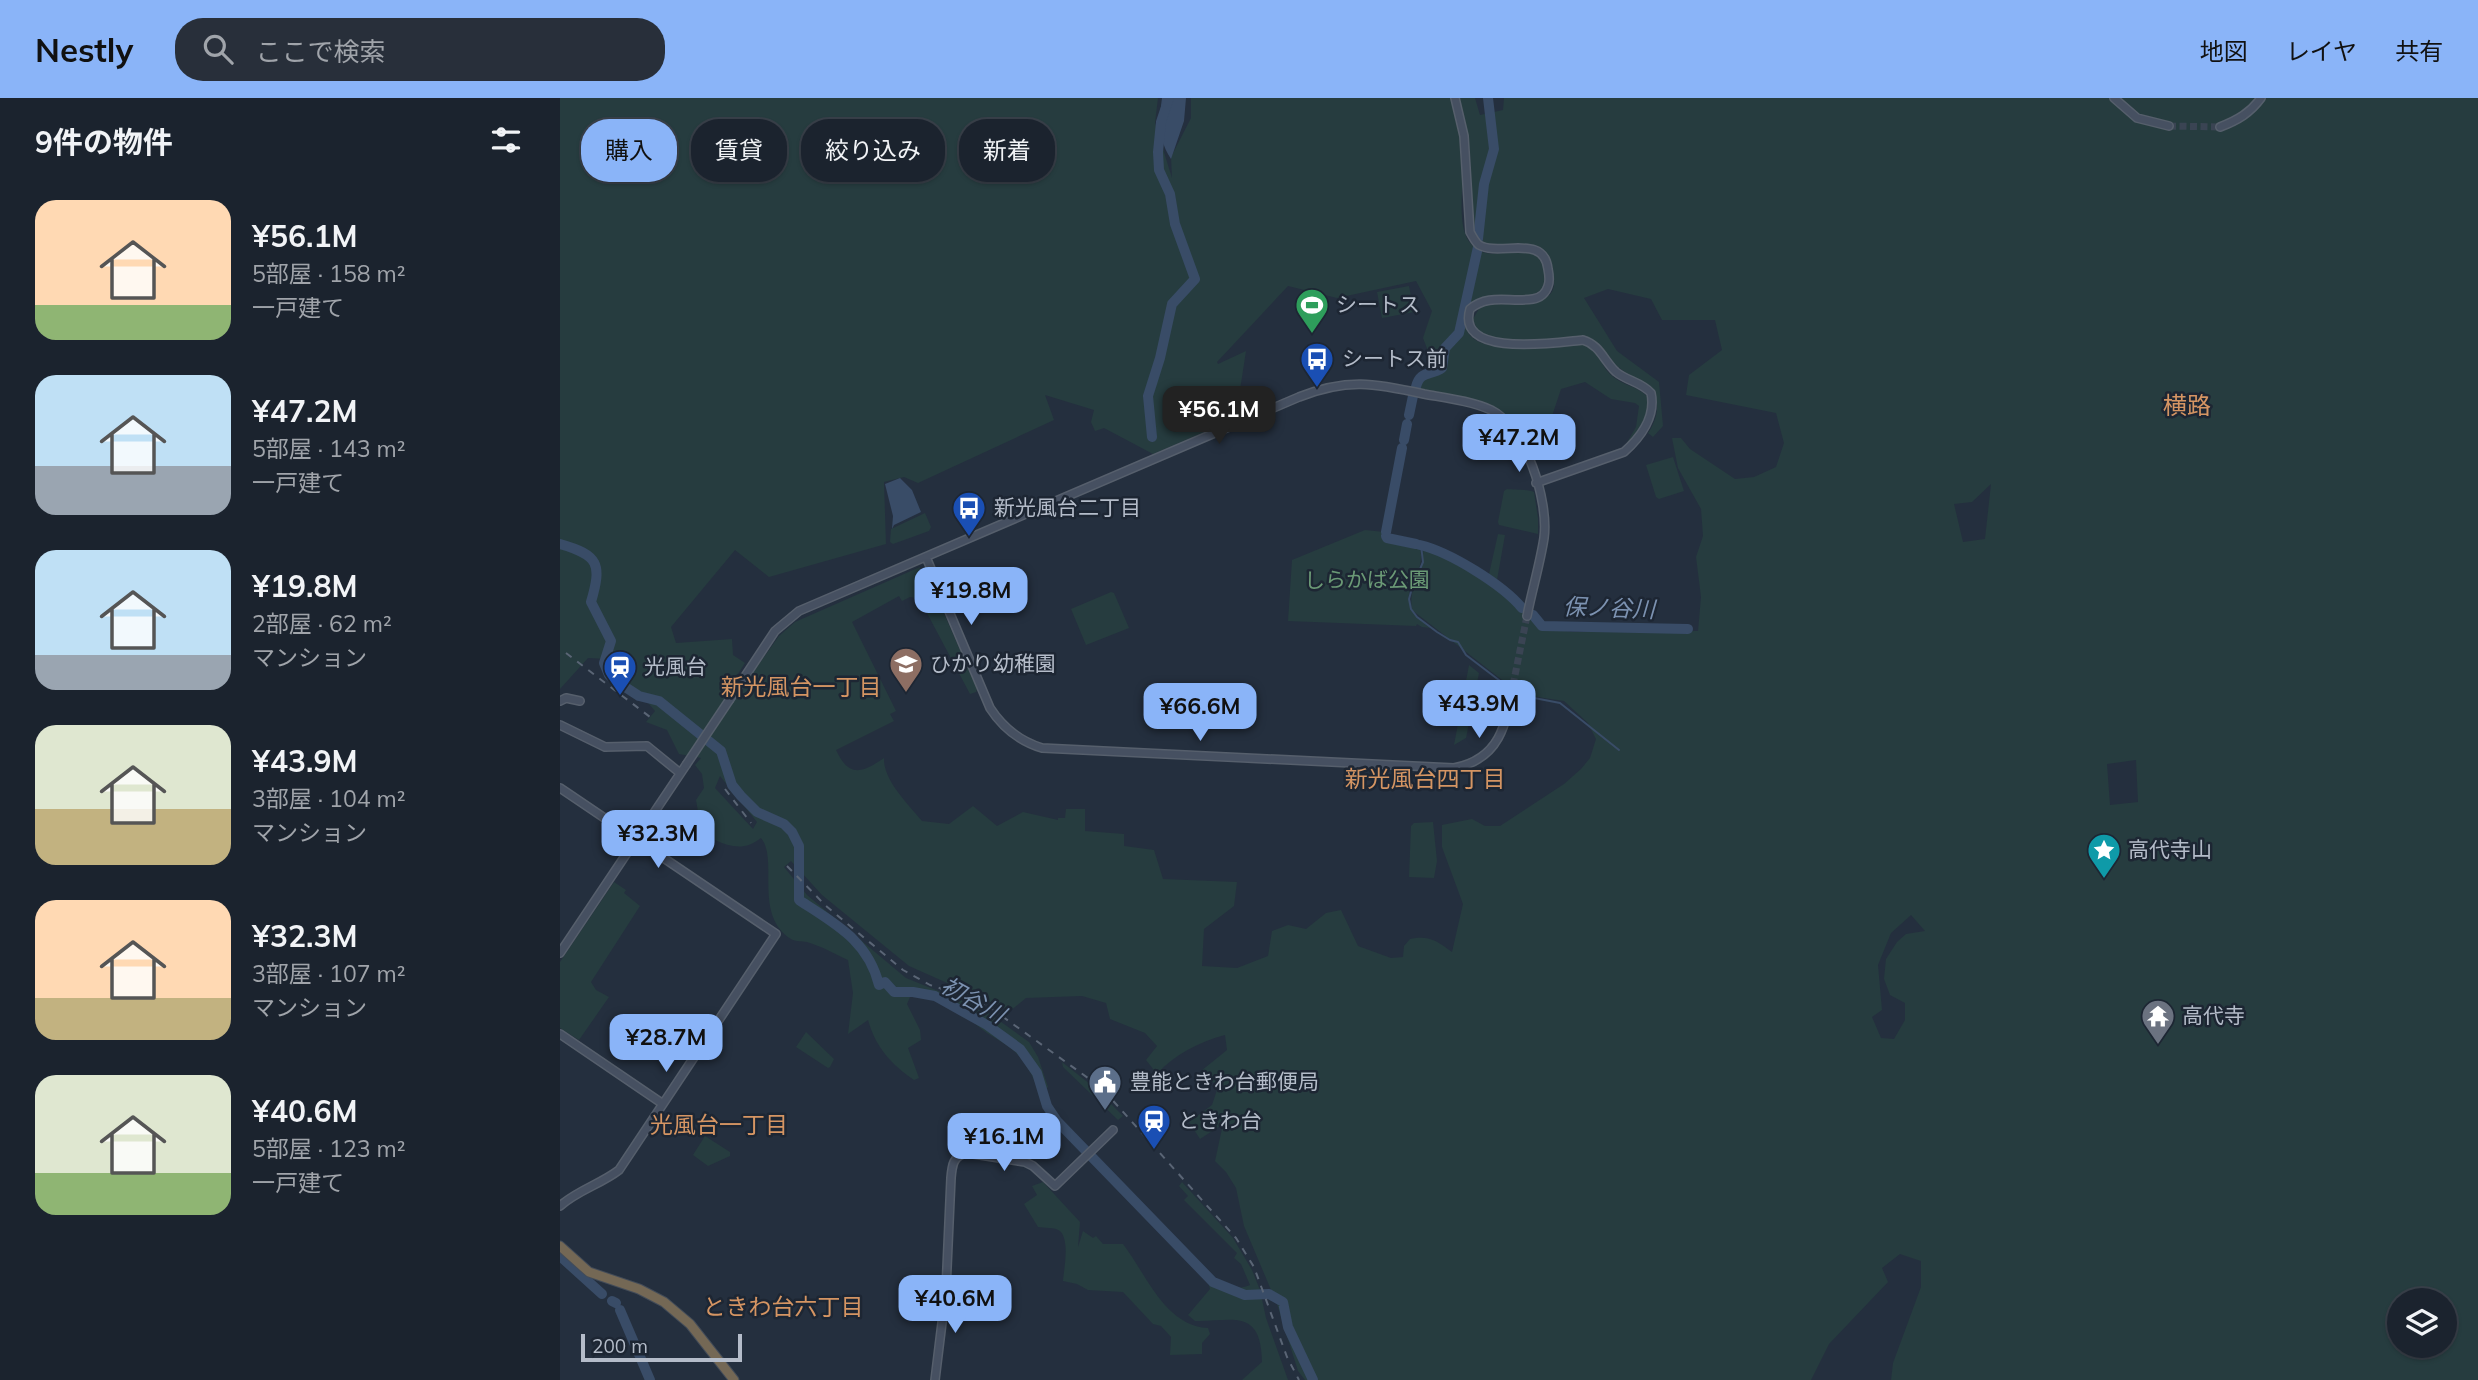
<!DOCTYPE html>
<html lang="ja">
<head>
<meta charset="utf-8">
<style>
  body { margin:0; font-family:Mulish,"Noto Sans JP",sans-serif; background:#282f3a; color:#f1f3f6; height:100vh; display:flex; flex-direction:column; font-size:26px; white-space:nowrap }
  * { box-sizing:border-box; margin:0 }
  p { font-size:23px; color:#a0a4aa }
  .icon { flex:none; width:38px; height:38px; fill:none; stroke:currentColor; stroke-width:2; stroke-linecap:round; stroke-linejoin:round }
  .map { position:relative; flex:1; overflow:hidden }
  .panel { display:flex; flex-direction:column; background:#1b232e; width:560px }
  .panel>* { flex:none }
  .top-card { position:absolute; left:21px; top:21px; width:665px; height:63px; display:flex; gap:14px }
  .buttons { position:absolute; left:1827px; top:1190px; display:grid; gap:14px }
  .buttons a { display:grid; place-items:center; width:70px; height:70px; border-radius:50%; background:#1b232e; box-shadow:0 2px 5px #0004,0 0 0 2px #39404a; font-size:35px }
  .scale { position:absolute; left:21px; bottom:18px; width:161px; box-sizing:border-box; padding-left:7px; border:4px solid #b4bcc9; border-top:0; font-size:19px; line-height:24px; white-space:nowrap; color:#b4bcc9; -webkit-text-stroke:5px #1d2633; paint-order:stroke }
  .price { position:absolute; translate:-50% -60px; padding:0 16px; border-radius:14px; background:#8ab4f8; color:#111; font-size:23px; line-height:46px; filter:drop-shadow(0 2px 4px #0008) }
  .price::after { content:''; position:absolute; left:50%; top:42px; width:21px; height:16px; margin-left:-10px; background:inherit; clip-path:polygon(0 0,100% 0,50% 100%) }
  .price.active { background:#222; color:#fff }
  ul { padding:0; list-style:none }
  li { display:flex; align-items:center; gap:21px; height:175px; padding:0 35px }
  li span { display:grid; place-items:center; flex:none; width:196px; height:140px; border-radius:21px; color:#555 }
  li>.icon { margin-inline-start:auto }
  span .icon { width:84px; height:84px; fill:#fffc; stroke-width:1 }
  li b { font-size:30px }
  h2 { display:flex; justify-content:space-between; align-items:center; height:84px; padding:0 35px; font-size:30px }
  .chip { padding:0 24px; border-radius:28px; background:#1b232e; box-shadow:0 2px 5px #0004,0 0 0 2px #39404a; font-size:24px; line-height:63px }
  .chip.active { background:#8ab4f8; color:#111 }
  header { display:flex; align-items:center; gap:42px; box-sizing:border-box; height:98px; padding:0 35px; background:#8ab4f8; color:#111 }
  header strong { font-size:33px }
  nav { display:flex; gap:38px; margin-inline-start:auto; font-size:24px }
  .search { width:490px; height:63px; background:#282f3a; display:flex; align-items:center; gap:18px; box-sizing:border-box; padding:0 24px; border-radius:28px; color:#a0a4aa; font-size:26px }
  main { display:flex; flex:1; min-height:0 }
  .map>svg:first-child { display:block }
  .green { fill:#263c3f; fill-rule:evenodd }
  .water { fill:#394c67 }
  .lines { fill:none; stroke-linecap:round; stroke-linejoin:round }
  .stream { stroke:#394c67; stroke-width:2 }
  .river { stroke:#394c67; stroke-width:10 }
  .secondary-tunnel { stroke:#3a4453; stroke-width:7; stroke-dasharray:7 3.5; stroke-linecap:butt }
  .secondary-casing { stroke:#565f6c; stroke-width:10 }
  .highway-casing { stroke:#434c59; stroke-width:11 }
  .secondary { stroke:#465061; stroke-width:7 }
  .highway { stroke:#746855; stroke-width:9 }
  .rail { stroke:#5a6575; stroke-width:2; stroke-dasharray:7 7; stroke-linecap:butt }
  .secondary-bridge-casing { stroke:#565f6c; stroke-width:10; stroke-linecap:butt }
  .secondary-bridge { stroke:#465061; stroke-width:7 }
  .labels { text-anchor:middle; stroke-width:5; stroke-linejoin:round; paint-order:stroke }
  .poi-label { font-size:21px; fill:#b4bcc9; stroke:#1d2633; text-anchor:start }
  .park-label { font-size:21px; fill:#6b9a76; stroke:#1d2633 }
  .water-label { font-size:23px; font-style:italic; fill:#7c92b1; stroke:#1d2633 }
  .neighbourhood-label { font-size:23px; fill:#d59563; stroke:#1d2633 }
  .quarter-label { font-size:24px; fill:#d59563; stroke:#1d2633 }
</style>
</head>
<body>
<header>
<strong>Nestly</strong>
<div class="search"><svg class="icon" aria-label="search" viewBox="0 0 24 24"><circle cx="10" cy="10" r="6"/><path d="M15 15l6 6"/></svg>ここで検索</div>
<nav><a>地図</a><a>レイヤ</a><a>共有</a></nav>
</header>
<main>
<section class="panel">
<h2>9件の物件<svg class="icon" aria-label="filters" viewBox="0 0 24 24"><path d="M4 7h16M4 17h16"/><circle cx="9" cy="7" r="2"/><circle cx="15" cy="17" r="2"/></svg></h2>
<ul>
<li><span style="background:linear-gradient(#ffd9b3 75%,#8fb573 0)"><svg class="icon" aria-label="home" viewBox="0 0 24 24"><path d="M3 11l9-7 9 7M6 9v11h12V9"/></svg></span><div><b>¥56.1M</b><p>5部屋 · 158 m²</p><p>一戸建て</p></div></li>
<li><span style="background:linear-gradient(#bfe0f5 65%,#9aa5b1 0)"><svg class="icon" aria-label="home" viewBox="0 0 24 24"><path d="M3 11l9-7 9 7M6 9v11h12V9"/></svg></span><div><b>¥47.2M</b><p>5部屋 · 143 m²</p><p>一戸建て</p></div></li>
<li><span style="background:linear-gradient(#bfe0f5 75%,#9aa5b1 0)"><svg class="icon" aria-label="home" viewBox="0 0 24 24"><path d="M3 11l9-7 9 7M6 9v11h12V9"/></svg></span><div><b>¥19.8M</b><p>2部屋 · 62 m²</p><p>マンション</p></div></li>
<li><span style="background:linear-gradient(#dfe7d0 60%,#c2b280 0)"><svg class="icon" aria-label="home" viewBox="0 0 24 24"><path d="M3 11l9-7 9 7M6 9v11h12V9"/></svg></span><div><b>¥43.9M</b><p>3部屋 · 104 m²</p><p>マンション</p></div></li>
<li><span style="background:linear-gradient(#ffd9b3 70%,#c2b280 0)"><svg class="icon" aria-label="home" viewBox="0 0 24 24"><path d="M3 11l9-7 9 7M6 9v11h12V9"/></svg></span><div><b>¥32.3M</b><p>3部屋 · 107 m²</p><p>マンション</p></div></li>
<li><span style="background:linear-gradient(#dfe7d0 70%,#8fb573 0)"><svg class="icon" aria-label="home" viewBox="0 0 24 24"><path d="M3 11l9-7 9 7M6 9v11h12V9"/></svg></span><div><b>¥40.6M</b><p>5部屋 · 123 m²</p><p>一戸建て</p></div></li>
</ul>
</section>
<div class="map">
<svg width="1918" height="1282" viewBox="0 0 1918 1282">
  <rect width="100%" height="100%" fill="#242f3e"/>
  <path class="green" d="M0 0H598L595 25 612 80 611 59 631 20V0H915L920 17 943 12 944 0H1918V1282H1331L1333 1265 1361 1189V1163L1340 1156 1322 1170 1328 1184 1269 1246 1251 1282H745L738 1273 717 1206 684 1128 676 1090 666 1074 655 1063 663 1026 640 1041 629 1024 652 1007 658 989 641 973 667 952 665 937C639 944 615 956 597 976L586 962 597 948 585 935 550 921 546 905 522 898 466 900 450 913 349 868 262 797 231 763 224 769 247 797 346 880 423 911 469 944 478 959 488 989 479 995C475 982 468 968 458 957 449 947 438 942 427 935 404 918 381 894 350 899L347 906 360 932 361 942 348 950 359 980 354 982C331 966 316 950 308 922L288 936 293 895 288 862C275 856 261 848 247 844 242 843 236 844 231 841 193 817 219 762 201 740 186 752 172 750 155 742L151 744 140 725 136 702 144 690 142 676 135 667 141 660 119 656 107 632 86 624 95 613 78 593 53 573 48 561 28 560 0 591ZM901 19C905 32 909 44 910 57 912 77 901 137 925 146 945 153 960 141 984 153 1019 223 954 196 920 209L913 221C920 251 969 243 992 243 1005 242 1019 243 1031 240 1041 252 1050 263 1062 272 1070 278 1083 282 1090 290 1102 303 1097 322 1088 335L1093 339 1103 328 1099 284 1057 253 1024 200 1048 191 1091 201 1102 222H1155L1162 252 1129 277 1126 297 1216 315 1224 345 1216 369 1194 379 1175 381 1130 351 1121 340H1112L1118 370 1141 411 1143 438 1136 459 1141 499 1138 533 1013 534 980 530 947 497 883 455 863 449C865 474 848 487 852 512L946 585 957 588 964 597 1004 603 1028 625 1036 641 1030 660 1021 671 1004 686 940 728H925L912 721 882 727V749L903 806 892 854C877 843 869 837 850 841L844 848 843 859 831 860 798 848 781 812 766 815 746 831 728 827 712 833 708 858 677 870 642 868 644 831 674 808 677 784 603 781 594 752 564 748V736L525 733V711H506L505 720H498V722L463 714 437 728 413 708 389 726 362 723C348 706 323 682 324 660 302 675 289 680 276 652L334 623 330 616 336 613 292 524 339 498 342 503 350 499 356 500 360 469 235 524 219 538 184 587 174 582 185 565 173 557 172 541 116 545 111 529 175 452 209 479 326 446 324 384 344 379 358 385 494 322 485 297 534 312 531 324 535 333 544 330 593 356 684 317 678 305 686 253 658 266 657 264 728 188 777 200 856 183 872 213 863 240 871 261 867 268 868 273 880 270 881 272 862 279 858 290 920 303 955 321 981 326 992 318 1001 291 1025 284 1051 301 1075 305 1079 308 1076 329 1065 348C1077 333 1091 318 1087 298 1077 288 1061 287 1050 276 1039 266 1041 250 1024 247 999 242 891 270 906 212 926 182 963 212 984 189 986 183 986 175 984 168 975 143 944 159 926 155 920 154 916 151 912 147 894 130 905 80 904 57 903 46 898 32 895 21ZM1431 386 1425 441 1403 444 1394 406 1412 404ZM1576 662 1578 704 1550 707 1547 666ZM160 678 197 724 193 731 155 690ZM1351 817 1365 833 1346 836 1337 844 1326 861 1324 881 1330 897 1345 905V922L1334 941 1321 940 1312 919 1322 912 1318 867 1331 835ZM1839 1202H1885V1248H1839Z
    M849 188 854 214 822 220 817 194Z
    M1113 359 1124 393 1099 401 1096 399 1086 367Z
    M947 391C954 392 969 391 974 394L978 420V436L939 427 938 424 944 393Z
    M365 415 371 429 369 433 333 446 330 444 331 431Z
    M805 432 824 434 826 441 860 448C868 488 824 495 870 530L862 529 857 526 856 528 728 523 732 462Z
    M938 436 945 437 937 482 929 476Z
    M365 472 417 591 416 594 410 596 360 502Z
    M551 494 554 495 569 530 526 547 511 511Z
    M909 567 919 575 906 640 894 647Z
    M873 724 877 763 874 780 849 779 851 728 854 725Z
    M54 784 66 792 64 795 80 808 31 884 36 892 49 899 19 942 0 930V864Z
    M246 934 274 961 270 969 268 970 236 949Z
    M502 964 535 990 563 1018 558 1022 503 969Z
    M145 1038 170 1054V1058L148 1068 133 1057Z
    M483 1084 520 1124 518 1149 523 1133 533 1140 536 1138 543 1146H563C586 1176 605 1228 648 1230L650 1236 642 1245V1256L610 1257 611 1239 601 1228 593 1226 563 1194 528 1192 517 1186 503 1183C504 1170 510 1143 500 1133 495 1129 484 1130 478 1129L464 1106 477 1097 472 1088Z
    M622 1084 673 1140 692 1172 700 1192 706 1220 728 1282H682L702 1264C701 1209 672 1224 635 1223L628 1217 650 1191 648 1184 656 1181C666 1190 678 1192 690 1187L681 1166 674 1160 677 1155 624 1102 628 1098 619 1088Z"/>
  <path class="water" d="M602 0H626L624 23 611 61C598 42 599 22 602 0Z
    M340 380 352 392 361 414 334 427 332 431 333 418 325 386Z"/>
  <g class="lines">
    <path class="stream" d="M861 447 863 464 852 490 849 501 851 511 857 519 877 534 890 542 898 544 906 557 948 589
      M956 594 969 599 1000 605 1059 652"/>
    <path class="river" d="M918 141 924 86 934 51 928 0
      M856 289C860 272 871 278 882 270L885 250 899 235 918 149
      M849 317 853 298
      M592 339 588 298 600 260 612 206 635 181 615 126 610 96 599 72 598 54 601 24 609 0
      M844 342 847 326
      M826 434 842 350
      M826 438 827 440 856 446
      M0 446C39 457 42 466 31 504L51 543 44 565 49 577 59 585 79 598 99 603 161 653 172 687 181 698 197 714 224 726 232 734 239 748V802C275 826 308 842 319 887L325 884 334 894H353L375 898 427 927 460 951 477 975 487 1008 497 1023 653 1184 685 1197 709 1196 723 1204 728 1229 753 1282
      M860 447C890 454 943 487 962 510
      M973 517 982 528 1128 531
      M0 1158 42 1196
      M52 1203 56 1205
      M60 1212 90 1282"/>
    <path class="secondary-tunnel" d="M1609 28 1660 29
      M953 587 967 518"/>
    <defs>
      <path id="secondary" d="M895 0 904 38 910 134C913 139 915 144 919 147 940 159 984 135 988 171 989 176 990 183 988 188 986 195 980 200 973 201 951 205 929 195 910 211 895 261 999 244 1023 242 1040 247 1044 263 1056 274 1067 283 1081 284 1091 295 1096 318 1081 339 1064 354L976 385
        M1554 0 1577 20 1609 28
        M1660 29C1678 22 1690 15 1701 0
        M366 459 430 610C443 630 459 643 482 650L894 670C940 661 946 627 953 587
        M170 601 215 533 239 513 739 299C787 280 814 285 864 296 886 300 911 303 931 312 966 329 989 403 984 440 980 466 972 492 967 518
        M0 603 6 600 20 603
        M0 627 45 649 87 648 120 675
        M0 690 216 836 59 1072C41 1086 18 1092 0 1108
        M0 855 126 667
        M0 936 103 1006
        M375 1282 386 1192 391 1080C392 1068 393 1057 407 1055L465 1064 473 1068 495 1088 553 1032"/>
      <path id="highway" d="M0 1148 29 1174 79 1191 104 1204 130 1226 174 1282"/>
    </defs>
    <use href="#secondary" class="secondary-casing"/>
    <use href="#highway" class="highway-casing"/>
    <use href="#secondary" class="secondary"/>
    <use href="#highway" class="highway"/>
    <path class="rail" d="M6 555 90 619
      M165 691 191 725
      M227 768 266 808 343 872 370 887 407 899 432 911 528 980 547 996 676 1140 694 1169 727 1259 739 1282"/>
    <defs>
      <path id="secondary-bridge" d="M126 667 170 601"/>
    </defs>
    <use href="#secondary-bridge" class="secondary-bridge-casing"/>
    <use href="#secondary-bridge" class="secondary-bridge"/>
  </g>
  <defs>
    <symbol id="stadium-pin" viewBox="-11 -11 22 30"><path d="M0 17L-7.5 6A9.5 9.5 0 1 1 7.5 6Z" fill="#2e9e5b" stroke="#1d2633"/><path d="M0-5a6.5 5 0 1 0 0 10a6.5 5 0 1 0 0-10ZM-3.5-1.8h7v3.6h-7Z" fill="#fff"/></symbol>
    <symbol id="bus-pin" viewBox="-11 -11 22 30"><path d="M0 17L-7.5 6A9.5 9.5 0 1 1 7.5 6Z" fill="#1a4fb4" stroke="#1d2633"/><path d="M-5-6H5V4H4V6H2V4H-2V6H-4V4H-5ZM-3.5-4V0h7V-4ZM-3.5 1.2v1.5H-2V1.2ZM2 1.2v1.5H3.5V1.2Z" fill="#fff"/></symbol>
    <symbol id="school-pin" viewBox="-11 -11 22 30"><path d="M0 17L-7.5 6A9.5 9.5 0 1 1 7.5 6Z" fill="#8d6e63" stroke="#1d2633"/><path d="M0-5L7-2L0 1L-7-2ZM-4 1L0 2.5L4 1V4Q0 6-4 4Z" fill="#fff"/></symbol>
    <symbol id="station-pin" viewBox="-11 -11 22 30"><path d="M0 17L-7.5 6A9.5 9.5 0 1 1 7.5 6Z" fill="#1a4fb4" stroke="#1d2633"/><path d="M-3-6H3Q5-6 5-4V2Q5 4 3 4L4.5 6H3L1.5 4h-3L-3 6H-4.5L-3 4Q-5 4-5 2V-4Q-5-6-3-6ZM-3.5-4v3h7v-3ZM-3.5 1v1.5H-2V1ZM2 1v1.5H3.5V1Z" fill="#fff"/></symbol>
    <symbol id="sight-pin" viewBox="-11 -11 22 30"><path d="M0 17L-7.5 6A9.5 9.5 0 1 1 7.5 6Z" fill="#0f9aa8" stroke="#1d2633"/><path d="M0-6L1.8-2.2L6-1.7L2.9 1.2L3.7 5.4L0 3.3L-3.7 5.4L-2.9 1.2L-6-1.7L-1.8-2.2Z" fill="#fff"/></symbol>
    <symbol id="temple-pin" viewBox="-11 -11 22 30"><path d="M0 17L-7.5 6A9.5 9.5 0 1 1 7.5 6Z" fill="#6b7280" stroke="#1d2633"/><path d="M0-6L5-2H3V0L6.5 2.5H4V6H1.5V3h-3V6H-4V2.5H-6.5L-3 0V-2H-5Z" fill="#fff"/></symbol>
    <symbol id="civic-pin" viewBox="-11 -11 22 30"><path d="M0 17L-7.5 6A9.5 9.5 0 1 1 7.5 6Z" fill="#5c6f8a" stroke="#1d2633"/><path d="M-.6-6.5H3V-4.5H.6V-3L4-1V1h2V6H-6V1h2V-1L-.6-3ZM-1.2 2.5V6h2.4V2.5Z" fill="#fff"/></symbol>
  </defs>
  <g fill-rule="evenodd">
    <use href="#stadium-pin" x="733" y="188" width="38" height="52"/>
    <use href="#bus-pin" x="738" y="242" width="38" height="52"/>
    <use href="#bus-pin" x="390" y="391" width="38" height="52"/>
    <use href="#school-pin" x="327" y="547" width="38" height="52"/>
    <use href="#station-pin" x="41" y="550" width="38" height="52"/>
    <use href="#sight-pin" x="1525" y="733" width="38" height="52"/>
    <use href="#temple-pin" x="1579" y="899" width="38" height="52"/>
    <use href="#civic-pin" x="526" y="965" width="38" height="52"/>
    <use href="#station-pin" x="575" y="1004" width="38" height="52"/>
  </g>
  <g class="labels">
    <g class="poi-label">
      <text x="776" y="214">シートス</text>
      <text x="782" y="268">シートス前</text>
      <text x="434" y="417">新光風台二丁目</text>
      <text x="370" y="573">ひかり幼稚園</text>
      <text x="84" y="576">光風台</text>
      <text x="1568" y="759">高代寺山</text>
      <text x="1622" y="925">高代寺</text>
      <text x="570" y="991">豊能ときわ台郵便局</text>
      <text x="618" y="1030">ときわ台</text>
    </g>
    <g class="park-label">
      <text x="807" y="489">しらかば公園</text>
    </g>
    <g class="water-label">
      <text transform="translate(1049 510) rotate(2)" y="8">保ノ谷川</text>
      <text transform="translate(413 902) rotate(29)" y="8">初谷川</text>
    </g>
    <g class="neighbourhood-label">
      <text x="241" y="597">新光風台一丁目</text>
      <text x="865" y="689">新光風台四丁目</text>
      <text x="159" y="1035">光風台一丁目</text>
      <text x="223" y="1217">ときわ台六丁目</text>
    </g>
    <g class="quarter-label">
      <text x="1627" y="316">横路</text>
    </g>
  </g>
</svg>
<div class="buttons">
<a><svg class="icon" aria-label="layers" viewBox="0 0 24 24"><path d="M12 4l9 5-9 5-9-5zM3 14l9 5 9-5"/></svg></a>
</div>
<div class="scale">200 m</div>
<b class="price active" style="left:659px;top:348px">¥56.1M</b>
<b class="price" style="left:959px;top:376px">¥47.2M</b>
<b class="price" style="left:411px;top:529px">¥19.8M</b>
<b class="price" style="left:919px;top:642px">¥43.9M</b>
<b class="price" style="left:640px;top:645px">¥66.6M</b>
<b class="price" style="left:98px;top:772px">¥32.3M</b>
<b class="price" style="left:106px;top:976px">¥28.7M</b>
<b class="price" style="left:444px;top:1075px">¥16.1M</b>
<b class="price" style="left:395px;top:1237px">¥40.6M</b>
<div class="top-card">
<a class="chip active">購入</a>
<a class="chip">賃貸</a>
<a class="chip">絞り込み</a>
<a class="chip">新着</a>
</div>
</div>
</main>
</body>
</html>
